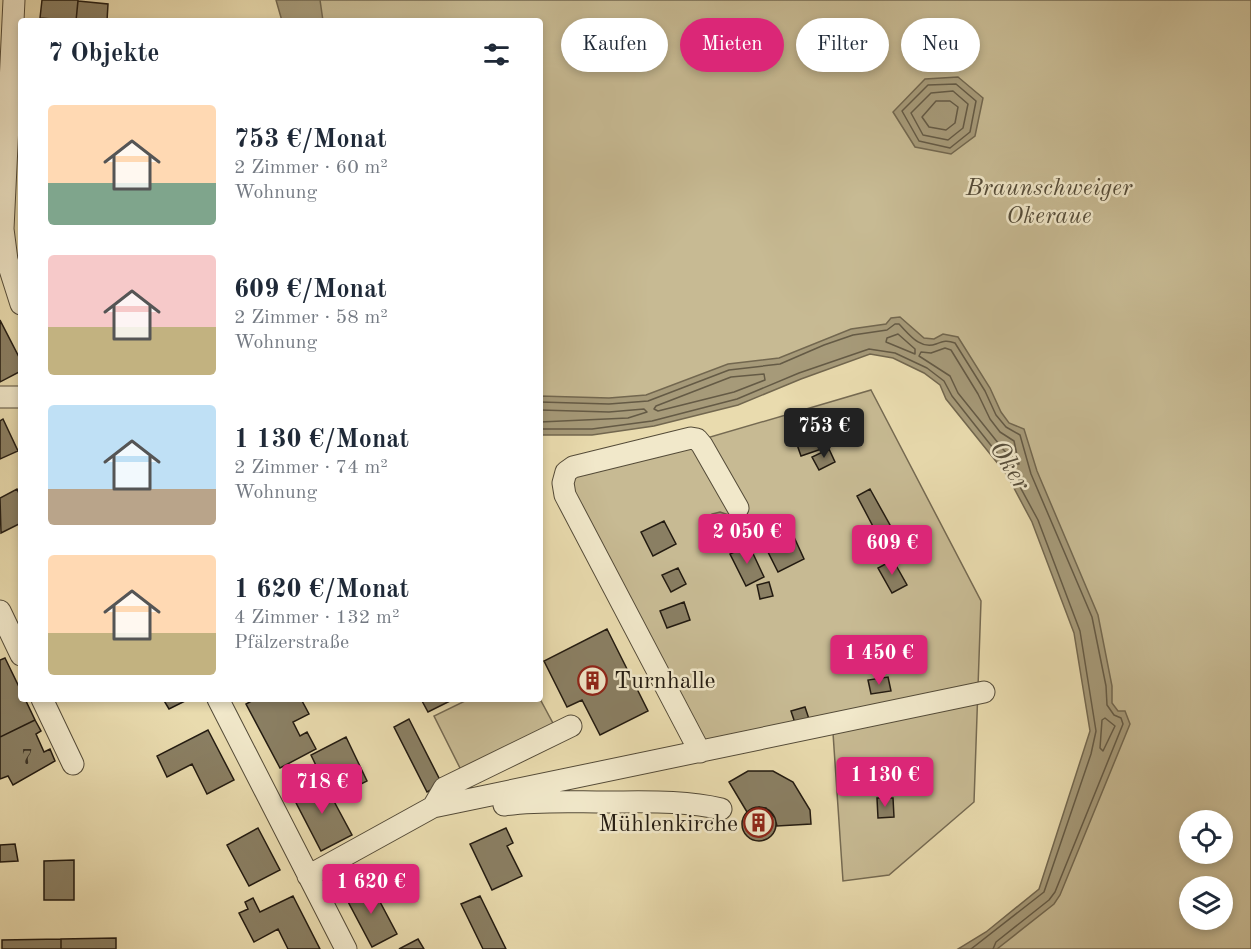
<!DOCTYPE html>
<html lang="de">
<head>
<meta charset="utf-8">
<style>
  body { margin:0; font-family:"Old Standard TT",serif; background:#f6f6f7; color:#1f2937; height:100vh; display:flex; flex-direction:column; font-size:22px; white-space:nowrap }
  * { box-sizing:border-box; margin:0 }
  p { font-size:20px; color:#747a83 }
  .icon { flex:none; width:33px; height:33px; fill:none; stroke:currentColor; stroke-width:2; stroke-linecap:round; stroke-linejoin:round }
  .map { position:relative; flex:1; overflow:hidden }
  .drawer { position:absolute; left:18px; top:18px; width:525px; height:684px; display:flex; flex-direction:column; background:#fff; border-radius:6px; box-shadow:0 3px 9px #0003 }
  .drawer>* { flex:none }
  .hud { position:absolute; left:561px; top:18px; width:570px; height:54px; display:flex; gap:12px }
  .fabs { position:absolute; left:1179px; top:810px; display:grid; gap:12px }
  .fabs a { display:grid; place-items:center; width:54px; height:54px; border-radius:50%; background:#fff; box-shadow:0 3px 9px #0003; font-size:30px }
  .price { position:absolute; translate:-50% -51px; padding:0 14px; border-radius:6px; background:#db2777; color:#fff; font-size:20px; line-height:39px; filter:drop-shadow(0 2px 3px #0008) }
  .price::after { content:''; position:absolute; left:50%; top:36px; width:18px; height:14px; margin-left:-9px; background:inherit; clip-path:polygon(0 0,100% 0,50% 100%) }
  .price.active { background:#222; color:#fff }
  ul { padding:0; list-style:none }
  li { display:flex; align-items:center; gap:18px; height:150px; padding:0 30px }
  li span { display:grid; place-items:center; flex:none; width:168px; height:120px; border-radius:6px; color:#555 }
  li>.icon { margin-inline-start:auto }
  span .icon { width:72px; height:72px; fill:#fffc; stroke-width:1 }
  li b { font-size:26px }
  h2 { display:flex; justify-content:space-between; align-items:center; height:72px; padding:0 30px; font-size:26px }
  .chip { padding:0 21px; border-radius:27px; background:#fff; box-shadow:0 3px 9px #0003; font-size:21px; line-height:54px }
  .chip.active { background:#db2777; color:#fff }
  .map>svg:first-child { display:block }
  .green { fill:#c7ba93; stroke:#756a52; stroke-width:1.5; fill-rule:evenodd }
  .water { fill:#a69a79; stroke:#72674f; stroke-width:1.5 }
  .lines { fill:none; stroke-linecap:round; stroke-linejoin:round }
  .shore { stroke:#645a45; stroke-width:1.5 }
  .building { fill:#8a7f63; stroke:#231b11; stroke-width:1.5 }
  .minor-casing { stroke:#544b38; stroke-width:23 }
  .minor { stroke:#f1e8ca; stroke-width:21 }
  .labels { text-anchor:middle; stroke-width:5; stroke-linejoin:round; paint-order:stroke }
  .number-label { font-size:21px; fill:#3d3426 }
  .park-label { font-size:24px; font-style:italic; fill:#544b38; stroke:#f1e8ca }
  .poi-label { font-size:24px; fill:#231b11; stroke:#f1e8ca; text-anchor:start }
  .water-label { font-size:26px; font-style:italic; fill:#574e3b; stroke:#f1e8ca }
</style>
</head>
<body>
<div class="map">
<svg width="1251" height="949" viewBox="0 0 1251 949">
  <rect width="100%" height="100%" fill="#e9dbae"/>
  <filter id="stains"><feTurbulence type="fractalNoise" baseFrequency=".00333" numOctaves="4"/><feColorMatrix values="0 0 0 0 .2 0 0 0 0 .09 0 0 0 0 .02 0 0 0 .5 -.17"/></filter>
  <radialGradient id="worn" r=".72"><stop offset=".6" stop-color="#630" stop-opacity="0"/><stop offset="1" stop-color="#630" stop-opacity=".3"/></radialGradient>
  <path class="green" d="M307 0H1251V949H969L1042 894 1097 737 1075 611 1021 485 945 374 878 342 740 402 540 417V21H311ZM1190 820H1222V854H1190ZM1190 886H1222V920H1190Z
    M871 390 981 601 974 802 889 875 843 881 833 733 711 755 567 479Z
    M469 699H540L555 727 463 774 434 716Z"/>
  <path class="water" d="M276 0H320L323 21H282Z
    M958 77 983 98 975 136 951 154 915 147 893 112 925 79Z
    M900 317 924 338 934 339 943 334 958 337 990 388 1001 412 1009 423 1024 429 1037 471 1098 615 1112 686V703L1118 711H1125L1130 724 1060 895 1054 904 997 949H958L986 932 1039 889 1090 731 1074 633 1032 522 1007 475 946 399 940 385 924 373 893 358 870 354 801 379 738 405 654 426 592 435H540V396L609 398 646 395 728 364 779 358 851 329 886 324 891 318Z
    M720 512 732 516 738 526 737 533 731 536 722 535 713 522 712 514Z"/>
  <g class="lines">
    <path class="shore" d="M956 84 976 101 970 132 950 148 919 141 902 111 928 85Z
      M953 91 968 104 963 128 948 140 923 135 911 113 931 93Z
      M936 101H950L958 107 955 123 946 130 929 127 922 117Z
      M898 334 915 349V354L886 342 887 338Z
      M945 348 951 350 978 394 990 419 1000 432 1014 441 1019 464H1015L958 393 950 376 919 356 921 352 931 353Z
      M764 374 765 380 734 392 658 411 654 409 656 406 731 377Z
      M540 402 609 404 648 401 729 370 780 364 824 345 853 335 887 330 895 324H899C909 334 920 350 936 344 944 341 947 340 955 343L985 391 996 415 1006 427 1020 435 1031 474 1092 617 1106 686 1107 705 1114 715 1121 718 1123 724 1055 892 1049 900 996 942 993 949
      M540 410 609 412 644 409 647 412 628 418 540 422
      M540 429H592L652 421 737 399 799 373 869 349 895 353 927 368 944 381 952 396 1012 472 1038 520 1080 631 1096 731 1091 754 1044 892 971 949
      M1105 718 1115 726 1103 751 1100 748 1102 720Z"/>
  </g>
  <path class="building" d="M42 0H78L76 21 40 18Z
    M78 1 108 4 107 21H76Z
    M0 320 21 361V371L0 382Z
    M3 419 18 451 0 459V421Z
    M829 423 836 444 801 456 794 436Z
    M829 449 835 462 819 470 812 457Z
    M17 489 21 498V523L1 533 0 498Z
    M870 489 890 525 876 532 857 496Z
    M664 521 676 544 653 556 641 532Z
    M794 537 804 559 778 572 767 550Z
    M749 545 764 577 746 586 730 554Z
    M893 560 907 585 892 593 878 568Z
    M678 568 686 584 671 592 662 575Z
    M769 582 773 596 760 599 757 585Z
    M684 602 690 620 667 628 660 611Z
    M607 629 648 711 600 735 582 700 567 707 544 661Z
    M5 658 21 691V699H25L35 720 0 737V660Z
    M888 677 891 691 871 694 868 680Z
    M163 699H189L169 709Z
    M255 699H301L309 714 293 722 300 736 307 732 316 749 280 768 246 704Z
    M421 699H454L428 712Z
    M805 707 809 719 795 723 791 711Z
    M409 719 442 784 427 792 394 727Z
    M35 720 41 731 36 734 44 752 50 749 55 761 13 785 8 776 0 779V737Z
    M208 730 234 780 207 794 192 764 167 777 157 756Z
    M346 737 367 781 332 799 311 755Z
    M748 771H773L793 782 810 810 811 824 777 826 775 818 766 808 759 807 747 812 729 782Z
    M322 779 352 835 321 851 292 795Z
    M877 798H893L894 817 878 818Z
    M742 824a17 17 0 1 1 34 0a17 17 0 1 1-34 0Z
    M258 828 280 870 249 886 227 845Z
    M506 828 513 843 507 846 522 876 492 890 470 844Z
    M15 844 18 861 0 862V845Z
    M74 860V900H44V861Z
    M370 883 397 934 372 947 345 896Z
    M293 896 320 949H288L278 929 254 942 239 913 248 909 245 902 253 898 260 912Z
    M480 896 506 949H483L461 904Z
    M116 938V949H61V939Z
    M61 939V949H2V940Z
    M418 939 424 949H399Z"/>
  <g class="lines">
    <defs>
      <path id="minor" d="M14 0 3 229 7 260 21 304
        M0 397H21
        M0 611 21 655
        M42 699 73 764
        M218 699 346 949
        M700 752 565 495 563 483 566 472 573 467 691 438 697 439 702 445 738 508
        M504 805C538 800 572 802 606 802 644 802 684 800 721 809
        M433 807 444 788 571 726
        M308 876 433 807 984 692"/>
    </defs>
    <use href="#minor" class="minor-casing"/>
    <use href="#minor" class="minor"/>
  </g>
  <defs>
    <symbol id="building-ring" viewBox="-11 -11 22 22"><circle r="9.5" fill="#f1e8ca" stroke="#8f2418" stroke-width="1.5"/><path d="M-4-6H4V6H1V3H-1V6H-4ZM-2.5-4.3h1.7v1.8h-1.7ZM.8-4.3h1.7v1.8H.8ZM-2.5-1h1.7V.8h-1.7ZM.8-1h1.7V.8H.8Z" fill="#8f2418"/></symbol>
  </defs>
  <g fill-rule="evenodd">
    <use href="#building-ring" x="576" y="664" width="33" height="33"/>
    <use href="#building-ring" x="742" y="806" width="33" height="33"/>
  </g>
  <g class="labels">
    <g class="number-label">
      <text x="27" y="764">7</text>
    </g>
    <g class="park-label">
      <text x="1049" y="195">Braunschweiger<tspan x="1049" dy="28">Okeraue</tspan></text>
    </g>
    <g class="poi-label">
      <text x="614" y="688">Turnhalle</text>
      <text x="738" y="831" text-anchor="end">Mühlenkirche</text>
    </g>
    <g class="water-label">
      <text transform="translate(1011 465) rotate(58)" y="9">Oker</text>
    </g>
  </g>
  <rect width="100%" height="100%" filter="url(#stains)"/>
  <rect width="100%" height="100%" fill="url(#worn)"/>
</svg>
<div class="fabs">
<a><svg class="icon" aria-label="locate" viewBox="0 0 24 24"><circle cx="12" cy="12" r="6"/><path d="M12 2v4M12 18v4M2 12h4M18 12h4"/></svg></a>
<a><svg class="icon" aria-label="layers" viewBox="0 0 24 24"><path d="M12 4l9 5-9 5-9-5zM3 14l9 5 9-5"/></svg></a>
</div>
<b class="price active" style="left:824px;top:459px">753 €</b>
<b class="price" style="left:747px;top:565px">2 050 €</b>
<b class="price" style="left:892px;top:576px">609 €</b>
<b class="price" style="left:879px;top:686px">1 450 €</b>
<b class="price" style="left:885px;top:808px">1 130 €</b>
<b class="price" style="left:322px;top:815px">718 €</b>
<b class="price" style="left:371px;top:915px">1 620 €</b>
<div class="hud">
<a class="chip">Kaufen</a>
<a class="chip active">Mieten</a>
<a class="chip">Filter</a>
<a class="chip">Neu</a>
</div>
<section class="drawer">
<h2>7 Objekte<svg class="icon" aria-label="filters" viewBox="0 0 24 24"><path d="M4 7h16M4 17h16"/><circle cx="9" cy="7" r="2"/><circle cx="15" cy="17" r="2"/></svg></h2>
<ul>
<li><span style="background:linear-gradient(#ffd9b3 65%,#7fa58c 0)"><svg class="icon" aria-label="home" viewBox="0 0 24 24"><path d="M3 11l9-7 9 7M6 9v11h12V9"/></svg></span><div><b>753 €/Monat</b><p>2 Zimmer · 60 m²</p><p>Wohnung</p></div></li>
<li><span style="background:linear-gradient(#f6c9c9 60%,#c2b280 0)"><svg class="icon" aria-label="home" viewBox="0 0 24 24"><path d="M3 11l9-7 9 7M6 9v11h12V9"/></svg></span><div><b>609 €/Monat</b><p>2 Zimmer · 58 m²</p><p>Wohnung</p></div></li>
<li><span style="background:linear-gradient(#bfe0f5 70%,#b9a48a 0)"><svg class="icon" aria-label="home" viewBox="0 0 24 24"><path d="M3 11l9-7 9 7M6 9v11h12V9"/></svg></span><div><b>1 130 €/Monat</b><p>2 Zimmer · 74 m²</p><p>Wohnung</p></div></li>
<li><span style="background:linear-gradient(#ffd9b3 65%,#c2b280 0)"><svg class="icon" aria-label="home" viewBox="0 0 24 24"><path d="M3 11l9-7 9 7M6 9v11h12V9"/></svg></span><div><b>1 620 €/Monat</b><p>4 Zimmer · 132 m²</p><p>Pfälzerstraße</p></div></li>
</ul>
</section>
</div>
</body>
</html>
